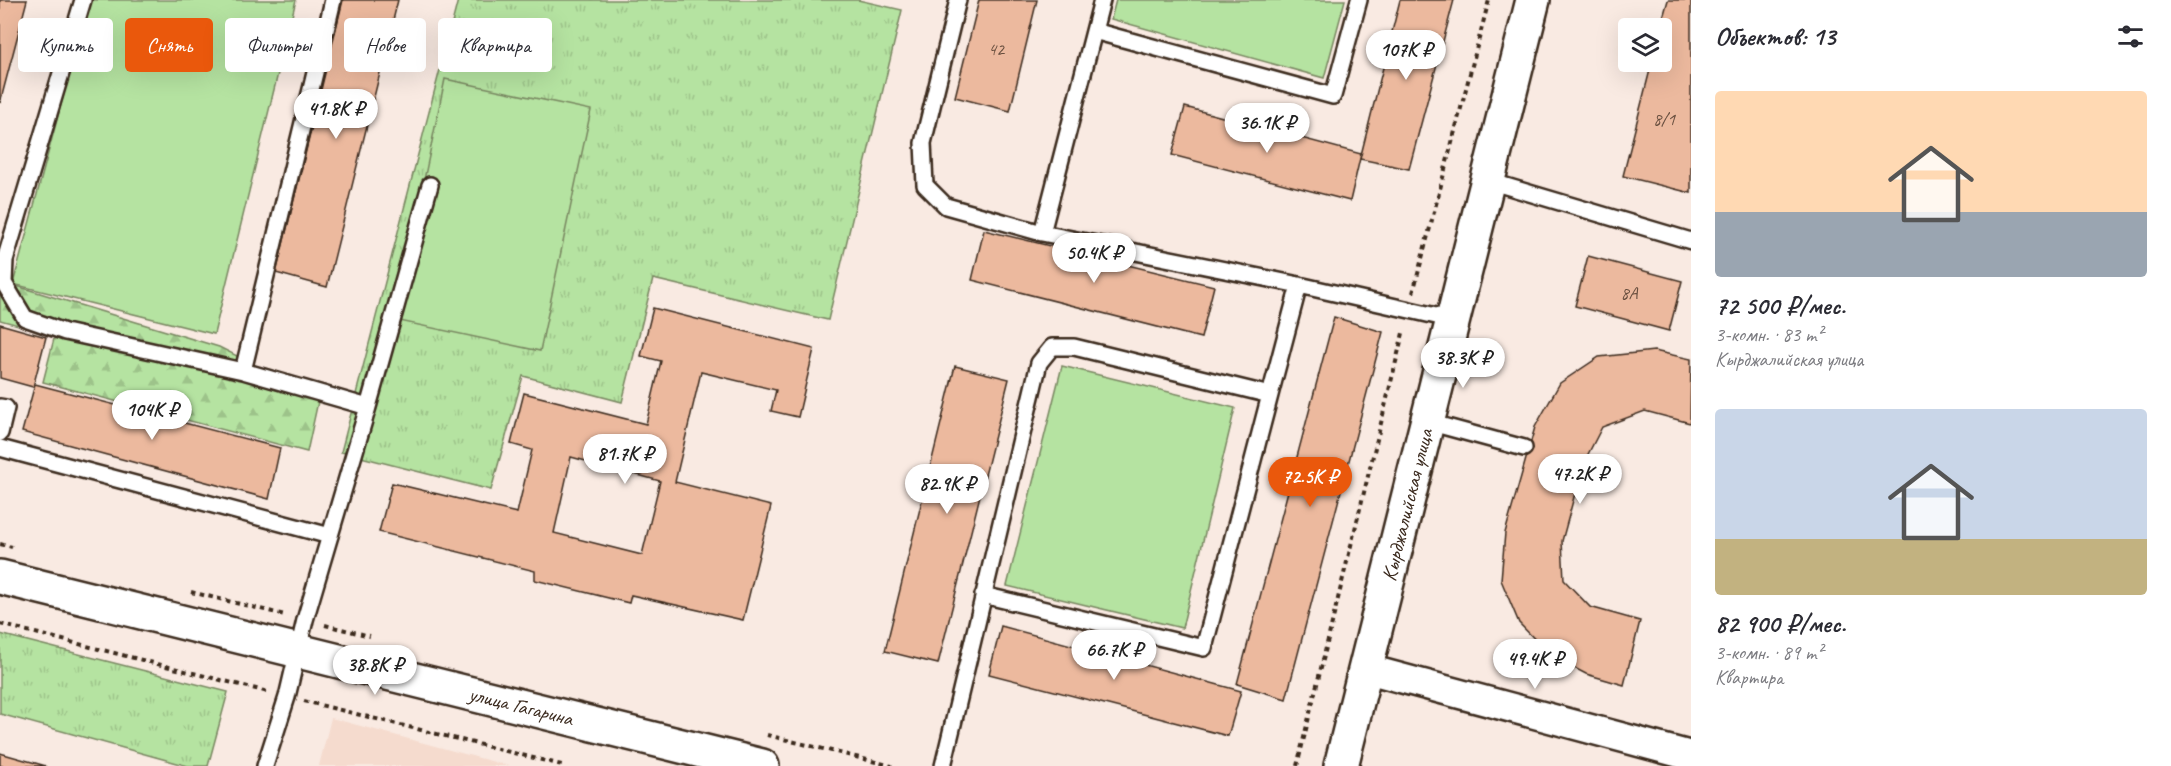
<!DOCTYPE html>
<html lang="ru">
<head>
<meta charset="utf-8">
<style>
  body { margin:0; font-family:Caveat,sans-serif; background:#f2f2f3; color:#2b2b33; height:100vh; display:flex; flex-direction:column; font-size:22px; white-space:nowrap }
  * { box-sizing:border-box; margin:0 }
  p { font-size:20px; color:#7c7c81 }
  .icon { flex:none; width:33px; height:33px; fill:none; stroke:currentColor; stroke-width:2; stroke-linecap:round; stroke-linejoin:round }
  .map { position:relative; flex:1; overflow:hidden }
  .sheet { display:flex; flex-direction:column; background:#fff; width:480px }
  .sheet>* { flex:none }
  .top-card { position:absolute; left:18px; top:18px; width:570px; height:54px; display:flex; gap:12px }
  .fabs { position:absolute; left:1618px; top:18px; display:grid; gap:12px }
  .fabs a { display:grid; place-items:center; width:54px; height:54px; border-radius:6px; background:#fff; box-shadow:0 6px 24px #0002; font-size:30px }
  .price { position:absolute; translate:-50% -51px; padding:0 14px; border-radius:21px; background:#fff; color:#222; font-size:20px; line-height:39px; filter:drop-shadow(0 2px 3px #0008) }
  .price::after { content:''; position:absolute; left:50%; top:36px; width:18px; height:14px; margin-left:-9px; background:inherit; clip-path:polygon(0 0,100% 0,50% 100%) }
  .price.on { background:#ea580c; color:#fff }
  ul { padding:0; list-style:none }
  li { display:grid; align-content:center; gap:12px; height:318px; padding:0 24px }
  li span { display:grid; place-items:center; height:186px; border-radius:6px; color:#555 }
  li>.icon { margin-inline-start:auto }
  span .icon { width:108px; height:108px; fill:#fffc; stroke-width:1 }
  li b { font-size:26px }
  h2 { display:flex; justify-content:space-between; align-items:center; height:72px; padding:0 24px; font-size:26px }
  .pill { padding:0 21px; border-radius:6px; background:#fff; box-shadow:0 6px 24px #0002; font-size:21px; line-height:54px }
  .pill.on { background:#ea580c; color:#fff }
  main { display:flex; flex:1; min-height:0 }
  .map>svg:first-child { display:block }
  .built { fill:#f5dbce }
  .grass { fill:url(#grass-tufts); stroke:#788660; stroke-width:1.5 }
  .forest { fill:url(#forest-firs); stroke:#788660; stroke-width:1.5 }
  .green { fill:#b5e3a1; stroke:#788660; stroke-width:1.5 }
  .building { fill:#ecb99e; stroke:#3b2a1e; stroke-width:1.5; fill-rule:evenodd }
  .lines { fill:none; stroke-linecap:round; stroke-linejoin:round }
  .service-casing { stroke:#3b2a1e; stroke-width:20 }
  .minor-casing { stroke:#3b2a1e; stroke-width:33 }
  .tertiary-casing { stroke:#3b2a1e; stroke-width:38 }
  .path { stroke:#3b2a1e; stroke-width:4; stroke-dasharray:4.5 4.5; stroke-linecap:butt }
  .service { stroke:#fff; stroke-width:15 }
  .minor { stroke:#fff; stroke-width:28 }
  .tertiary { stroke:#fff; stroke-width:33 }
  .labels { text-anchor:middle; stroke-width:5; stroke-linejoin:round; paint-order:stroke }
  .number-label { font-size:18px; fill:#674e3e }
  .street-label { font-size:21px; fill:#3b2a1e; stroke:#fff }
</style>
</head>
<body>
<main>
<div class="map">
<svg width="1691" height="766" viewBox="0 0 1691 766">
  <defs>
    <pattern id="grass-tufts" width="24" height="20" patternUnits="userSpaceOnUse" patternTransform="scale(1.5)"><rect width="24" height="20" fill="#b5e3a1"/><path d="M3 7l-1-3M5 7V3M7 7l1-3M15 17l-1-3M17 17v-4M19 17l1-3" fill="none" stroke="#9dc38a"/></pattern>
    <pattern id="forest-firs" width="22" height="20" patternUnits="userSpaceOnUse" patternTransform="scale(1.5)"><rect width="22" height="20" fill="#b5e3a1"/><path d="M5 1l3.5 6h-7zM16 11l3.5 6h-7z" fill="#9dc38a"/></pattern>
  </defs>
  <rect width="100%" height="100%" fill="#f9eae2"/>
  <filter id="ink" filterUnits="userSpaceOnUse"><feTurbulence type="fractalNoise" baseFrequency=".0167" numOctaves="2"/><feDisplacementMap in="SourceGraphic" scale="12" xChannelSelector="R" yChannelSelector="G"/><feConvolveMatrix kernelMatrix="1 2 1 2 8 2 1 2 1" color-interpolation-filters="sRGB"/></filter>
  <g filter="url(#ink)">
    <path class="built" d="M331 718 509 766H319Z"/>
    <path class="grass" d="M458 0H858L902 10 828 320 653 279 622 402 523 376 491 490 341 452Z
      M0 634 228 692 208 766H188L0 714Z"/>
    <path class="forest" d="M0 281 219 347 319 397 307 452 43 382 55 335 0 320Z"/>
    <path class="green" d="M89 0H296L214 334 13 284Z
      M1116 0H1345L1324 78 1111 19Z
      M445 79 591 110 540 351 395 320Z
      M1062 366 1235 408 1182 628 1007 586Z"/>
    <path class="building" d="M0 0H27L0 103Z
      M343 0H398L327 287 276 273Z
      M979 0H1037L1010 111 955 97Z
      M1400 0H1454L1409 169 1360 159Z
      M1668 0H1691V193L1623 176 1652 62H1662V28H1660Z
      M1185 107 1361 154 1350 201 1172 155Z
      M984 230 1214 286 1201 338 972 280Z
      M1588 256 1682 281 1669 331 1575 306Z
      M653 308 814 349 798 417 771 411 776 390 701 372 675 482 771 506 743 620 631 595 629 603 535 580V571L379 532 392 483 517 513 532 450 511 444 524 393 646 424 661 361 641 356ZM571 457 660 481 642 555 554 533Z
      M1334 317 1383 332 1286 699 1237 684Z
      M0 324 46 337 33 387 0 378Z
      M1654 351 1691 359 1690 423 1645 411 1602 427 1583 464 1562 541 1564 580 1590 607 1640 621 1624 685 1586 674 1551 656 1519 623 1501 580 1505 533 1535 427 1560 383 1599 357Z
      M955 366 1009 379 938 664 885 651Z
      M35 384 280 448 269 499 22 432Z
      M1001 626 1241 691 1228 736 989 674Z
      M0 753 46 766H0Z"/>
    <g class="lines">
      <defs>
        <path id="service" d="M83 0 5 260 4 283 25 318 65 332 243 371
          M958 0 923 143 925 185 946 206 1042 233 1299 285 1454 320
          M326 30 333 0
          M1094 31 1333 96 1359 0
          M1489 181 1691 241
          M1042 233 1102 0
          M0 407 6 408 0 433
          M368 407 430 185
          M1428 422 1524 448
          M0 448 330 536
          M983 595 1204 648 1270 395
          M265 766 287 697 305 620 368 407 243 371 320 52
          M943 766 1039 363 1052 347H1074L1270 395 1299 285"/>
        <path id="minor" d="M1367 669 1691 756"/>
        <path id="tertiary" d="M0 577 762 766
          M1341 766 1533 0"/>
      </defs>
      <use href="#service" class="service-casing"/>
      <use href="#minor" class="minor-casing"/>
      <use href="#tertiary" class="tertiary-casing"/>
      <path class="path" d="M1413 293 1489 0
        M0 544 12 547
        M191 592 285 615
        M0 624 268 692
        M325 625 370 636
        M304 701 566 766
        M767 735 892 766
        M1297 766 1404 329"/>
      <use href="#service" class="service"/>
      <use href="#minor" class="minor"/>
      <use href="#tertiary" class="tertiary"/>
    </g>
  </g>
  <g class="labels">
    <g class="number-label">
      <text x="996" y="55">42</text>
      <text x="1664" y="125">8/1</text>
      <text x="1629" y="299">8А</text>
    </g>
    <g class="street-label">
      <text transform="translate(1407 505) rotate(-76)" y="7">Кырджалийская улица</text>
      <text transform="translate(521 706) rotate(14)" y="7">улица Гагарина</text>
    </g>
  </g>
</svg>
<div class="fabs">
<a><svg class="icon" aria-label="layers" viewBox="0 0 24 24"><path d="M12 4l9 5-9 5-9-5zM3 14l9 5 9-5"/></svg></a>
</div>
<b class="price" style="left:1406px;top:81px">107K ₽</b>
<b class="price" style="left:336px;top:140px">41.8K ₽</b>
<b class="price" style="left:1267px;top:154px">36.1K ₽</b>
<b class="price" style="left:1094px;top:284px">50.4K ₽</b>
<b class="price" style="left:1463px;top:389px">38.3K ₽</b>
<b class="price" style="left:152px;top:441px">104K ₽</b>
<b class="price" style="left:625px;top:485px">81.7K ₽</b>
<b class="price" style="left:1580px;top:505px">47.2K ₽</b>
<b class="price on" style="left:1310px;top:508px">72.5K ₽</b>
<b class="price" style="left:947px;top:515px">82.9K ₽</b>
<b class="price" style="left:1114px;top:681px">66.7K ₽</b>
<b class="price" style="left:1535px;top:690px">49.4K ₽</b>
<b class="price" style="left:375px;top:696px">38.8K ₽</b>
<div class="top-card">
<a class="pill">Купить</a>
<a class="pill on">Снять</a>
<a class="pill">Фильтры</a>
<a class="pill">Новое</a>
<a class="pill">Квартира</a>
</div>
</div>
<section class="sheet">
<h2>Объектов: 13<svg class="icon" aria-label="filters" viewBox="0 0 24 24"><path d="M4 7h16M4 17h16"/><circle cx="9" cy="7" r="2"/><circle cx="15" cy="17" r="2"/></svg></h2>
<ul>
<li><span style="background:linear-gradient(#ffd9b3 65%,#9aa5b1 0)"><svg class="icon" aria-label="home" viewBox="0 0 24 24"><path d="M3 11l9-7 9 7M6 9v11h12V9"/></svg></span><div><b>72 500 ₽/мес.</b><p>3-комн. · 83 m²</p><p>Кырджалийская улица</p></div></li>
<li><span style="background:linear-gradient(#c9d6e8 70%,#c2b280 0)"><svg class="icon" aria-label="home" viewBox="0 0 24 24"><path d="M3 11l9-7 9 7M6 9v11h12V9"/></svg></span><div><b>82 900 ₽/мес.</b><p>3-комн. · 89 m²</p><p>Квартира</p></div></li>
</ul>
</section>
</main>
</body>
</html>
